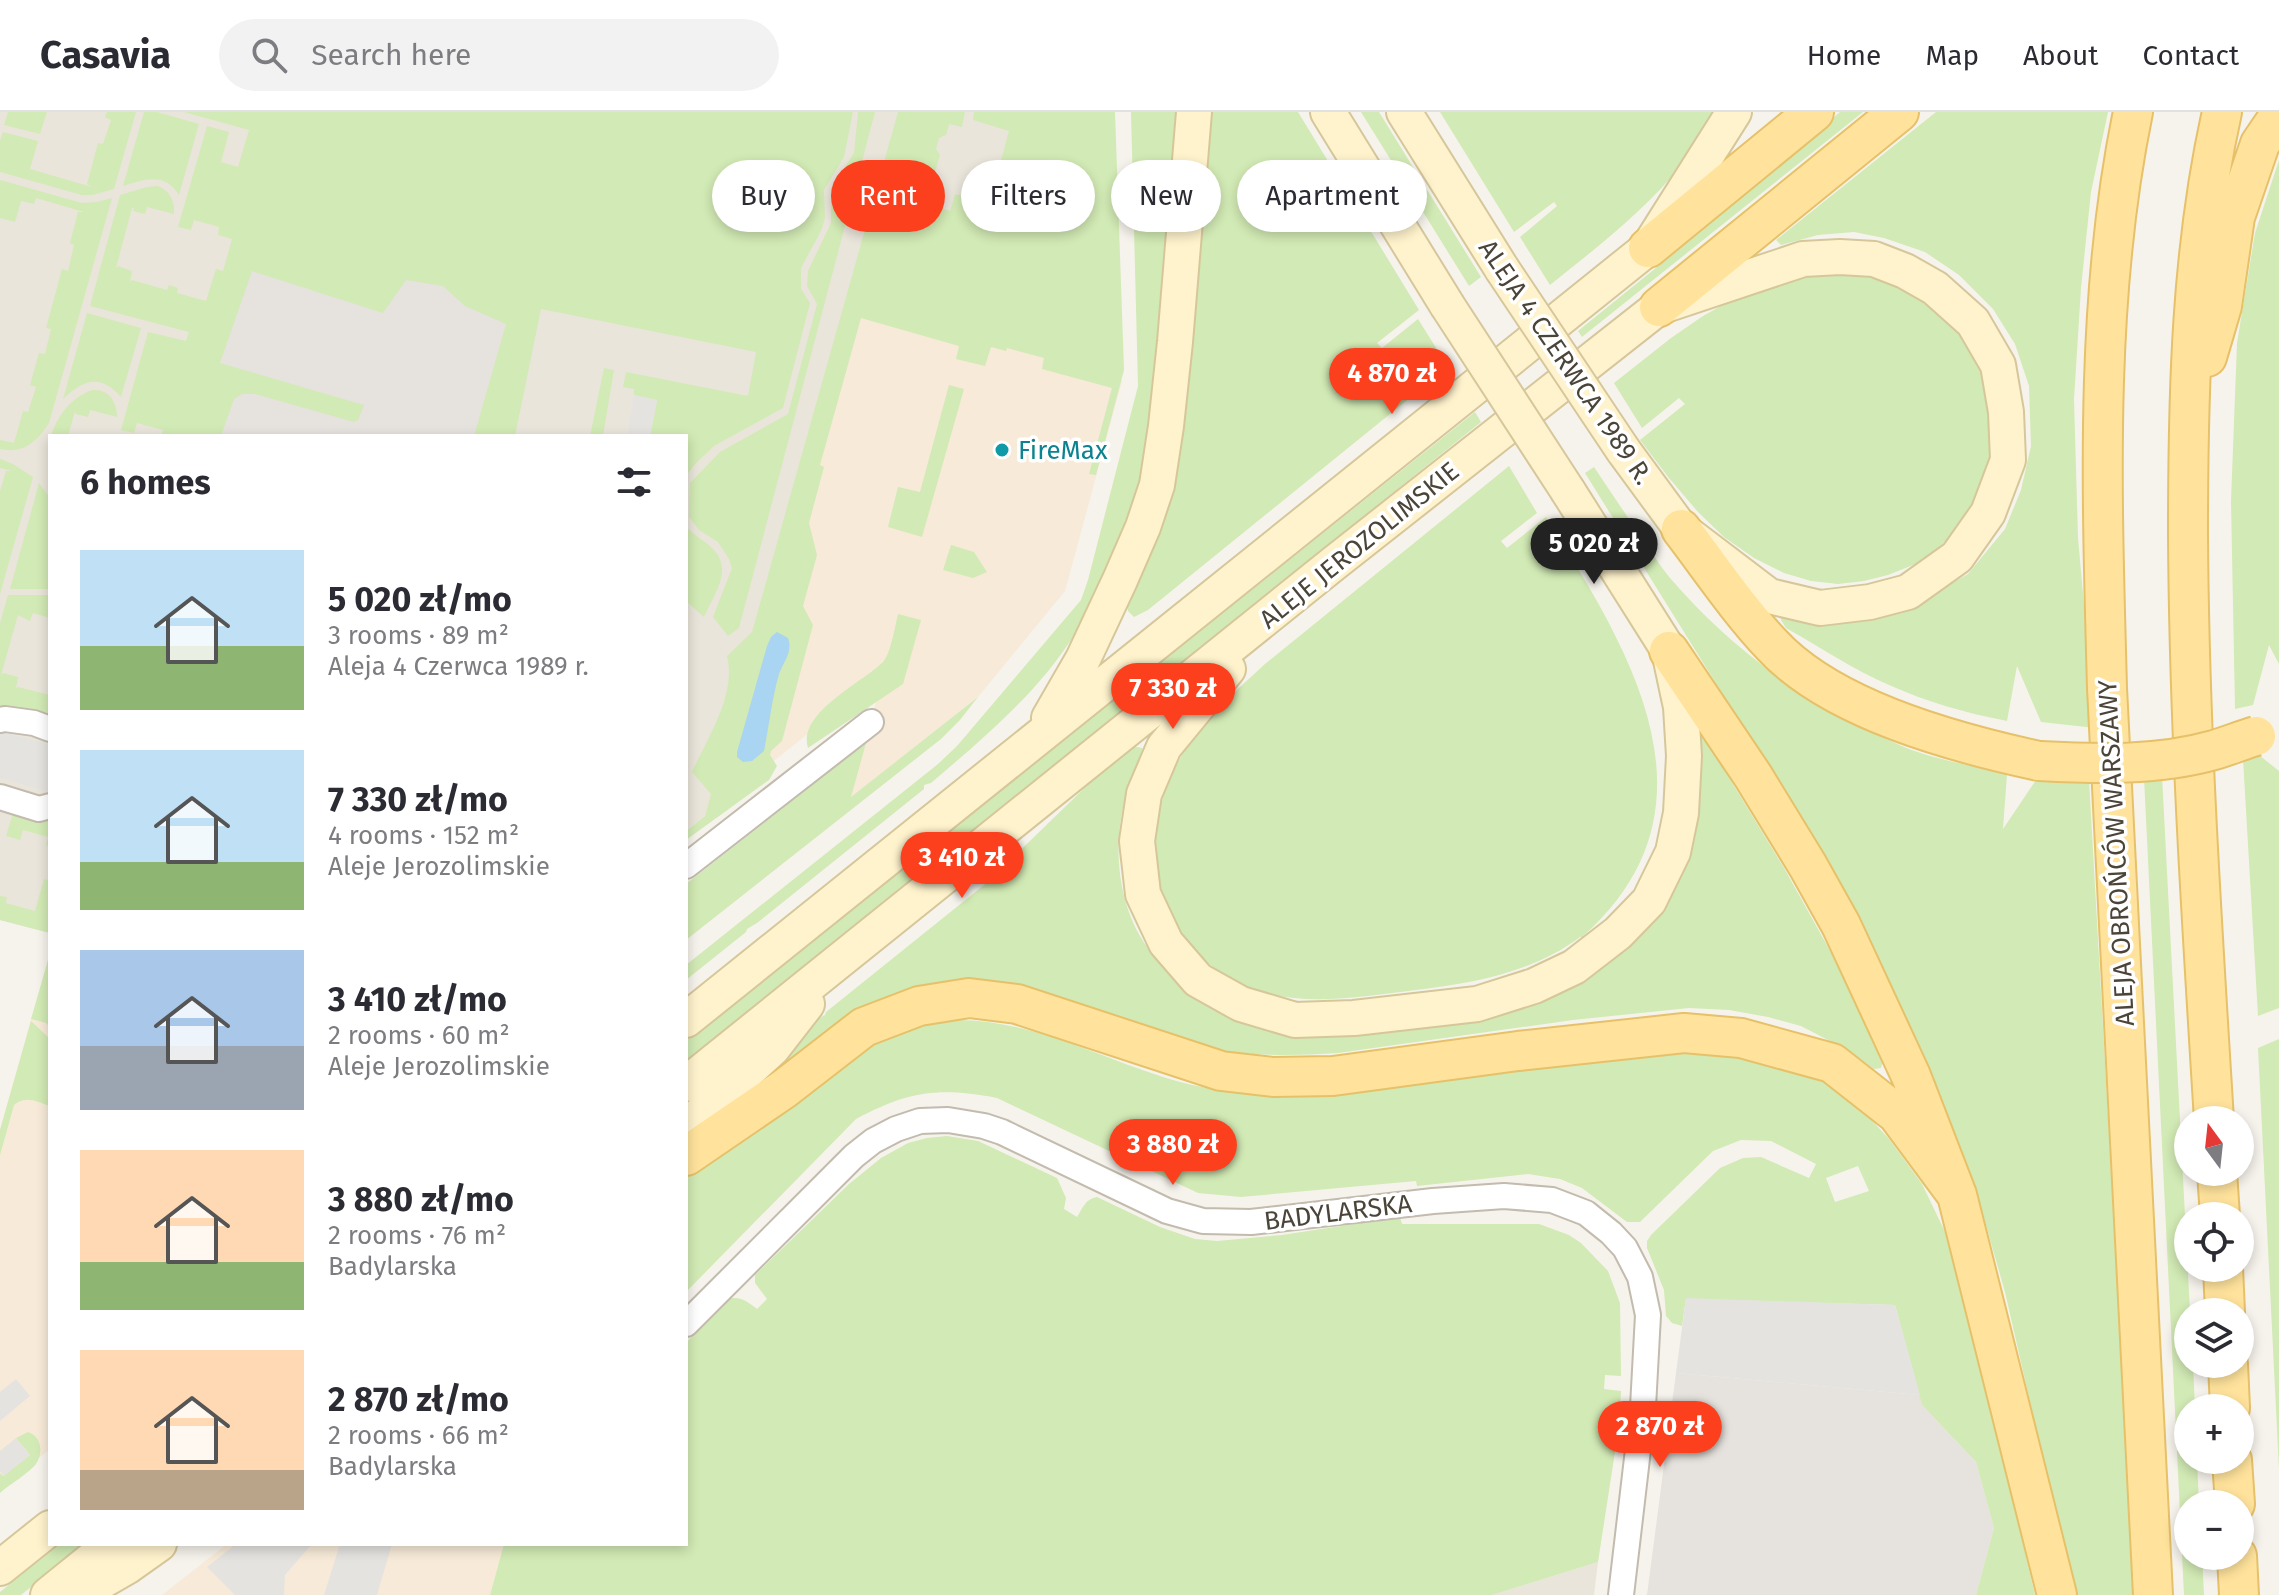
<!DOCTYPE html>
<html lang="en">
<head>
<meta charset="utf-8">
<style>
  body { margin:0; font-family:"Fira Sans",sans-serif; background:#f2f2f3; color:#2b2b33; height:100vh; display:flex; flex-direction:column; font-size:30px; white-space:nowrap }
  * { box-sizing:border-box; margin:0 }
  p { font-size:26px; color:#7c7c81 }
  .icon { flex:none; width:44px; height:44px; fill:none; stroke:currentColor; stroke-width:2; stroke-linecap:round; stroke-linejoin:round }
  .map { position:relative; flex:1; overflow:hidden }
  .drawer { position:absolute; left:48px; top:322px; width:640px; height:1112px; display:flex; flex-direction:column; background:#fff; border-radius:0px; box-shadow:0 4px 12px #0003 }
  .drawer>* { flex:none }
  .top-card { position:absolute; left:712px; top:48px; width:760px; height:72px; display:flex; gap:16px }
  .needle { width:52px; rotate:345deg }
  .tools { position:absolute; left:2174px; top:994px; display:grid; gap:16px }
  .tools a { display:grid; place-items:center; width:80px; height:80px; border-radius:50%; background:#fff; box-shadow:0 4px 12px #0003; font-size:40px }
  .price { position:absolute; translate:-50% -68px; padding:0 18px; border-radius:28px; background:#fc3f1d; color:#fff; font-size:26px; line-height:52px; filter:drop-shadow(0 2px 4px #0008) }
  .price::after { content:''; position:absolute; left:50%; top:48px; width:24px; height:18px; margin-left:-12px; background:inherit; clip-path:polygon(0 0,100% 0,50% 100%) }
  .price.current { background:#222; color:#fff }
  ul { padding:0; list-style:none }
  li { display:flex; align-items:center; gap:24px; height:200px; padding:0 32px }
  li span { display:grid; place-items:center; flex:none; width:224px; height:160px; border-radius:0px; color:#555 }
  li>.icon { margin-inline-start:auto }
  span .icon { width:96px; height:96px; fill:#fffc; stroke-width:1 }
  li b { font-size:34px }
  h2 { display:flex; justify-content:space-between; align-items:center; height:96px; padding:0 32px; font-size:34px }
  .chip { padding:0 28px; border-radius:36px; background:#fff; box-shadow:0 4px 12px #0003; font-size:28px; line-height:72px }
  .chip.current { background:#fc3f1d; color:#fff }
  header { display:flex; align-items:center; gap:48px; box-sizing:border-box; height:112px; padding:0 40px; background:#fff; border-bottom:2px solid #e1e1e2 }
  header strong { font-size:38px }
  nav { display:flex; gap:44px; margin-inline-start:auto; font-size:28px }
  .search { width:560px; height:72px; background:#f2f2f3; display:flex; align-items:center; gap:20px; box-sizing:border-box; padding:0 28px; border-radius:44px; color:#7c7c81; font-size:30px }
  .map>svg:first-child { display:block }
  .residential { fill:#eae5da }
  .commercial { fill:#f7ead8 }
  .industrial { fill:#e6e2dd }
  .green { fill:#d2eab5; fill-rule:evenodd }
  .parking { fill:#e5e3e0 }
  .water { fill:#a9d4f2 }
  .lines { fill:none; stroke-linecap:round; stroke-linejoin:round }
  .street-casing { stroke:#c2bbae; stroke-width:28 }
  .secondary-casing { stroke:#d6c79b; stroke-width:38 }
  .primary-casing { stroke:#e6c16a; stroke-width:42 }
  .street { stroke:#fff; stroke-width:24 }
  .secondary { stroke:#fff3cd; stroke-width:34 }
  .primary { stroke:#ffe39c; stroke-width:38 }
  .secondary-bridge-casing { stroke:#d6c79b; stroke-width:38; stroke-linecap:butt }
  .primary-bridge-casing { stroke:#e6c16a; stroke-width:42; stroke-linecap:butt }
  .secondary-bridge { stroke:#fff3cd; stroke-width:34 }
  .primary-bridge { stroke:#ffe39c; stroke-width:38 }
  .culture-dot { fill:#0f9aa8; stroke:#fff; stroke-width:3 }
  .labels { text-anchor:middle; stroke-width:7; stroke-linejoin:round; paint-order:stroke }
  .street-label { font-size:26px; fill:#4b4439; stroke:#fff }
  .culture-label { font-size:26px; fill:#0d838f; stroke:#fff; text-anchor:start }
</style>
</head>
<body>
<header>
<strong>Casavia</strong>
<div class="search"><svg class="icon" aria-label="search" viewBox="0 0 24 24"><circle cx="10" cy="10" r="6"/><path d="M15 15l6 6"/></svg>Search here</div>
<nav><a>Home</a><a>Map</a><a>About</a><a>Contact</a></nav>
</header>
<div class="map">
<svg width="2279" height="1483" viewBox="0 0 2279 1483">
  <rect width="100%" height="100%" fill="#f6f3ec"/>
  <path class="residential" d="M0 0H287L195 324H50V821L0 808Z
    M478 0H1043L705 704 686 719V324H474Z
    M1598 1450 1594 1483H1492Z"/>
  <path class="commercial" d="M849 184 1122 269 1065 479 978 585 850 686 884 561 705 704Z
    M31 907 50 912V1337L0 1377V1018Z
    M227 1432H504L490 1483H162Z"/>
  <path class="industrial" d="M287 0 561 21 474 324H195Z
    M1676 1261 1920 1283 1922 1293 1976 1350 1994 1416 1976 1483H1647Z"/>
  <path class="green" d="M8 0H47L40 22 4 13Z
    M107 0H136L114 77 93 83H82L0 60V29L3 20 38 29 30 57 92 75 87 72 98 31 103 32 111 8 105 5Z
    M144 0H157L199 12 179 83C165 60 145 67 123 74Z
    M184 0H853L844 45 824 78 825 106 821 119 801 156V177L810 191 783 296 714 334 696 351 686 364V324H650L657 288 634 283V277L623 275 626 260 748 284 756 240 541 197 515 324H474L506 212 465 194 443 174 406 168 383 201 252 159 220 251 364 293 358 308 354 310 255 282H242L234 287 221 324H161L163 318 137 311 134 321 121 318 148 220 186 229 189 220 90 194 120 83 147 75 158 74C170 79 175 89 174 102L147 95 145 102 133 99 134 96H132L116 156 118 154 132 159 130 170 132 168 167 178 169 173 178 176 177 181 206 189 216 157 223 159 232 127 218 123 219 115 194 108 191 118 178 115 207 14 229 20 221 50 238 55 249 18Z
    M858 0H875L739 516 728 524 713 505 732 456 729 447 718 430 699 418 689 405 690 371 720 340 788 302 817 192 807 174 808 159 831 111V76L854 41Z
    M898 0H965L962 15 949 12 946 23 939 26 936 37 940 43 932 70 937 77 945 79 941 96 950 99 955 82 963 84 969 80 972 70 979 67 995 70 1009 19 973 8 974 0H1115L1124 258 1096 363 1089 362 1112 276 1042 257 1044 246 1007 236 1006 239 991 235 985 254 956 247 959 234 861 206 820 353 824 355 809 411 817 443 803 494 813 513 782 629 771 639 770 643 777 654 769 668 686 728V719L705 704 711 682 692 660C707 627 737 582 727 544L752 520Z
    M1131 0H1177L1156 252 1154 255 1155 262C1151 300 1148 339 1138 377 1118 452 1083 523 1030 580 999 613 965 642 931 671L924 673V677L757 811 747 817 746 820 686 868V853L938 652 957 634 1081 488 1088 468 1138 274Z
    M1208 0H1298L1419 198 1377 231 1382 236 1418 207 1448 255 1148 498 1134 505 1128 499 1127 494 1136 477 1158 417Z
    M1361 0H1379L1481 165 1469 174Z
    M1440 0H1716C1705 17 1694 35 1682 52 1645 99 1596 136 1550 173L1520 125 1557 94 1554 90 1514 120Z
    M1840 0H1863L1582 225 1578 219 1704 117Z
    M1936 0H2108L2091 80 2081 176 2074 287 2078 426 2095 616 2041 610 2017 554 2007 609C1966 601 1927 590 1889 573 1854 558 1820 535 1786 516L1781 508V504L1831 507 1878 506 1916 492 1968 462 2005 417 2021 378 2031 334 2029 274 2015 232 1993 197 1959 163 1925 140 1884 126 1854 120 1818 123 1781 133 1776 128Z
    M2279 48V552L2269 533 2253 593 2235 597 2231 389 2237 231 2255 121Z
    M0 68 82 91 97 90 112 86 49 311C37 330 23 342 0 337V328L19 332 14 331 23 299 28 300 36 275 30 273 39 241 45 242 51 217 46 216 62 157 68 159 74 133 70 131 78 100H84L36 86 34 92 21 89 15 110 0 106Z
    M1854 160 1882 166 1910 175 1956 211 1987 262 1993 345 1972 397 1955 420 1937 437 1913 453 1888 463 1864 469 1838 472 1811 469 1784 461 1754 446 1724 425 1698 400 1669 366 1640 328 1685 292 1679 286 1642 316 1614 271 1671 226 1703 204 1737 185 1808 162Z
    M87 201 141 216 121 285C101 262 84 267 63 287Z
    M604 256 614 258 603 324H590Z
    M949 273 964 277 922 425 888 415 898 375 920 380Z
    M93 278C109 277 117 290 117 305L90 298 88 305 76 302 75 299 68 324H51C57 304 72 284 93 278Z
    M1475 300 1481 310 686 949V929Z
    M0 347 13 352 33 365 0 482V379L6 359H12L0 356Z
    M1509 354 1537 401 1501 429 1507 436 1546 405C1629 537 1729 695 1582 825H1580C1534 860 1473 871 1416 878 1365 884 1309 895 1259 879 1198 859 1155 803 1154 739 1153 706 1167 670 1183 641 1203 606 1236 579 1265 552Z
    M1594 355C1610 379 1626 403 1642 426 1651 439 1660 454 1670 466 1732 538 1808 593 1895 631 1929 647 1970 653 2007 662L2003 717 2038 665 2089 668 2135 1483H2074L2005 1180 1974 1071 1889 869 1816 732 1585 361Z
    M39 371 50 386V477H10Z
    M686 414C695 425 703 427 711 435 735 457 714 482 704 505L687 490 688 487 686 485Z
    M951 433 974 440 987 460 973 466 943 458Z
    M8 483H50V506L33 501 30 509 18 503 1 563 3 561 18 565 16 576 18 575 50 583V604L17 595 0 596V511Z
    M898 502 921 508 903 572 808 636C797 601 862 571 883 550 891 541 895 514 898 502Z
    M978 585 960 608 941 627 686 828V772L866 631 851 685Z
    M1700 618 1784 756 1843 862 1880 939 1879 943 1883 948 1881 956 1874 957 1851 940 1801 914 1768 905 1729 898 1689 896 1573 908 1338 941C1291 944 1244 945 1198 934 1171 927 1144 916 1118 906 1020 868 966 851 866 895L692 1027 815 908 825 903 826 900 994 765H997L1000 758 1100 661 1133 634 1142 636 1144 641C1137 657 1128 674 1124 691 1113 737 1118 792 1145 832 1187 895 1244 922 1320 921 1331 921 1345 922 1356 920 1368 917 1379 912 1390 908 1417 898 1444 889 1471 879 1526 860 1581 840 1637 820L1686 625Z
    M2259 643 2279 659V896L2258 904 2243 647Z
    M2162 664 2190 1200H2188V1252H2193L2195 1296H2188V1348H2197L2199 1392H2188V1444H2202L2204 1483H2184L2144 666Z
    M13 701 50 705V734L46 733 48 725 23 718 20 728 6 724Z
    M44 767 50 769V821L0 808V784L7 785 6 791 35 799Z
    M50 841V915L46 911 31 907Z
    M951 908C1026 906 1093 943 1163 965 1220 983 1278 986 1338 982L1670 939 1745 943 1812 962 1845 979 1889 1027 1922 1072 1948 1126 1973 1217 2035 1483H1976L1994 1416 1976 1350 1922 1293 1895 1193 1686 1187 1682 1214 1672 1211 1666 1204 1664 1178 1647 1136V1129L1651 1123 1720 1056 1743 1046 1761 1045 1809 1066 1816 1052 1771 1029 1741 1028 1713 1039 1640 1110H1627L1582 1076 1560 1067 1528 1062 1417 1074 1416 1069 1241 1085 1198 1081 997 986C938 975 909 979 856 1007L686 1180V1062L856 939 889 924 923 913ZM1858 1054 1869 1079 1835 1090 1826 1066Z
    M31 909 50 927V994C37 990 26 983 14 993L0 1043V1018Z
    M2279 927V1357L2258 936Z
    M947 1024 978 1029 1057 1066 1066 1086 1064 1097 1077 1105C1083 1096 1085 1087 1097 1085L1160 1115 1195 1127 1217 1129 1282 1123 1400 1105 1402 1112H1539L1569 1123 1581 1131 1608 1159 1620 1191 1621 1264 1605 1263 1604 1277 1621 1279 1619 1314 1598 1450 1492 1483H490L504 1432H686V1231L727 1187C741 1184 746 1189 757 1197L767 1187 755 1171V1163L849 1072 881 1046 908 1031 927 1026Z
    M28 1320C41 1324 44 1340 36 1352 29 1361 9 1373 0 1381V1361L3 1364 30 1343 16 1326Z
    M60 1432H84L21 1483H0V1480Z"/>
  <path class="parking" d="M634 283 657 288 650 324H627Z
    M0 619 50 633V680L0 666Z
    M1686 1186 1895 1193 1920 1283 1676 1261Z
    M16 1267 30 1284 0 1309V1280Z
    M16 1326 30 1343 4 1364 0 1359V1339Z
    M236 1432H312L285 1463 284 1483H235L207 1455Z
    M340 1432H392L377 1483H324Z"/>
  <path class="water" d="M777 520 788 526C793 540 784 549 779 562 772 586 769 614 764 639L752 649 743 650 737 645V640L767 534 771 525Z"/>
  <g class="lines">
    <defs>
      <path id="street" d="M0 608 5 607 34 611 50 617
        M0 685 39 697 50 694
        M686 754 871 610
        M686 1212 854 1044 873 1029 896 1017 920 1009 948 1008 984 1014 1002 1020 1167 1099 1203 1109 1251 1110 1433 1089 1504 1084 1552 1088 1586 1101 1611 1121 1625 1136 1640 1165 1648 1203 1643 1295 1621 1483"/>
      <path id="secondary" d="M1328 0 1447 193
        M1404 0 1502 157
        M1228 557 1164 635 1144 682 1137 729 1143 782 1166 831 1198 868 1241 892 1295 908 1354 906 1477 892 1534 874 1574 855 1618 821 1649 789 1673 740 1681 701 1684 644 1681 595 1669 539 1568 379
        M1049 606 1083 547 1120 468 1143 415 1157 373 1166 314 1175 230 1194 0
        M686 908 1648 136 1734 0
        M686 972 1333 452 1659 195 1803 147 1840 145 1874 147 1905 159 1935 176 1973 210 1998 253 2006 300 2008 348 1988 401 1957 445 1908 480 1870 490 1820 496 1769 484 1681 417 1623 338
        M686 1015 772 937 807 892
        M0 1456 50 1416
        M48 1483 111 1432
        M78 1483 128 1454 159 1432"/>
      <path id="primary" d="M2133 0C2094 188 2102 385 2107 576L2153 1483
        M1648 136 1814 0
        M1659 195 1899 0
        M2207 245 2222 194 2235 105 2260 32 2279 4
        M1681 417C1710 455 1738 497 1772 533 1832 598 1955 631 2039 649
        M1669 539 1753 664 1808 754 1841 813 1911 964 1957 1083 2057 1483
        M2214 1008C2202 813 2189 617 2188 421 2188 280 2191 138 2222 0
        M686 1044 784 977 864 915 919 894 969 886 1017 892 1221 959 1273 965 1333 964 1518 939 1684 921 1741 926 1832 951 1897 1002 1957 1083
        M2217 1060 2220 1104
        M2223 1156 2225 1200
        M2228 1252 2230 1296
        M2232 1348 2235 1392
        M2237 1444 2239 1483"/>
    </defs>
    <use href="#street" class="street-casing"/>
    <use href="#secondary" class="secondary-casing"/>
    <use href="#primary" class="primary-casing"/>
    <use href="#street" class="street"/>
    <use href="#secondary" class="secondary"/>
    <use href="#primary" class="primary"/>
    <defs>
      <path id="secondary-bridge" d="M1502 157 1623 338
        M1447 193 1568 379"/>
      <path id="primary-bridge" d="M2039 649C2097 652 2158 654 2214 638 2228 634 2242 628 2256 624"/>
    </defs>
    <use href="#secondary-bridge" class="secondary-bridge-casing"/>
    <use href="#primary-bridge" class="primary-bridge-casing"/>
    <use href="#secondary-bridge" class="secondary-bridge"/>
    <use href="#primary-bridge" class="primary-bridge"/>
  </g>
  <circle class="culture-dot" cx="1002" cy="338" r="8"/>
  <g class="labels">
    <g class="street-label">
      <text transform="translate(1566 250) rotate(56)" y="9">ALEJA 4 CZERWCA 1989 R.</text>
      <text transform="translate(1359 433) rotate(-39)" y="9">ALEJE JEROZOLIMSKIE</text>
      <text transform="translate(2116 741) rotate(-93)" y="9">ALEJA OBROŃCÓW WARSZAWY</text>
      <text transform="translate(1338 1100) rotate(-7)" y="9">BADYLARSKA</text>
    </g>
    <g class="culture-label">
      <text x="1018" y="347">FireMax</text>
    </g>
  </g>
</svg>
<div class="tools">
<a><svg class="needle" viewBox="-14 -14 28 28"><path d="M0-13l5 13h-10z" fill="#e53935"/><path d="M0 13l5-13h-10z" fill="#7c7c81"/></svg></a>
<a><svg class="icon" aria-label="locate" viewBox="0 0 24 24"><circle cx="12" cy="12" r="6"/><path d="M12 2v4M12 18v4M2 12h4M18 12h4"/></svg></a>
<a><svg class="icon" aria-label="layers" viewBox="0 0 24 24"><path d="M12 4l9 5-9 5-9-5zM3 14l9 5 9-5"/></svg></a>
<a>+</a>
<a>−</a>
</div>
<b class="price" style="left:1392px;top:304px">4 870 zł</b>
<b class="price current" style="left:1594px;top:474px">5 020 zł</b>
<b class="price" style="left:1173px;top:619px">7 330 zł</b>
<b class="price" style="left:962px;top:788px">3 410 zł</b>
<b class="price" style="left:1173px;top:1075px">3 880 zł</b>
<b class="price" style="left:1660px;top:1357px">2 870 zł</b>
<div class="top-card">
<a class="chip">Buy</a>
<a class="chip current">Rent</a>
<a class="chip">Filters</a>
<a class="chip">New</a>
<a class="chip">Apartment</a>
</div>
<section class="drawer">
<h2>6 homes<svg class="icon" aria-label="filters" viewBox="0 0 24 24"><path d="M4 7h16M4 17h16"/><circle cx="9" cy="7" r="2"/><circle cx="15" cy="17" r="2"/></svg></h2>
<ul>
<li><span style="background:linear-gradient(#bfe0f5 60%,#8fb573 0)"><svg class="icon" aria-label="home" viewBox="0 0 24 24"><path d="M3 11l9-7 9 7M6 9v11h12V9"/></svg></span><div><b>5 020 zł/mo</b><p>3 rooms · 89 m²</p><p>Aleja 4 Czerwca 1989 r.</p></div></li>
<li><span style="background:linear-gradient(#bfe0f5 70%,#8fb573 0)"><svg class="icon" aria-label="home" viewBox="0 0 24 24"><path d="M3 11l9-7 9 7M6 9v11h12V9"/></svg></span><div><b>7 330 zł/mo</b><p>4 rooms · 152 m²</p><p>Aleje Jerozolimskie</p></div></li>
<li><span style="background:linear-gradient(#a9c7e8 60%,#9aa5b1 0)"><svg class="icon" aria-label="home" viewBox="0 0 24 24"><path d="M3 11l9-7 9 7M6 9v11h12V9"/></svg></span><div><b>3 410 zł/mo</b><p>2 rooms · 60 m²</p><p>Aleje Jerozolimskie</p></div></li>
<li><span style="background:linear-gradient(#ffd9b3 70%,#8fb573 0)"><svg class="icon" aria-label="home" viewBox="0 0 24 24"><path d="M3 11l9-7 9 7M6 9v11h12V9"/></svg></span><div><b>3 880 zł/mo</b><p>2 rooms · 76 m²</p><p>Badylarska</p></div></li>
<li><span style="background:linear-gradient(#ffd9b3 75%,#b9a48a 0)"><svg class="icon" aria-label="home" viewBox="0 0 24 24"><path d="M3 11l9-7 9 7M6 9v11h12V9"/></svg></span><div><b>2 870 zł/mo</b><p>2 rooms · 66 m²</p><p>Badylarska</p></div></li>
</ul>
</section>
</div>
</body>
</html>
